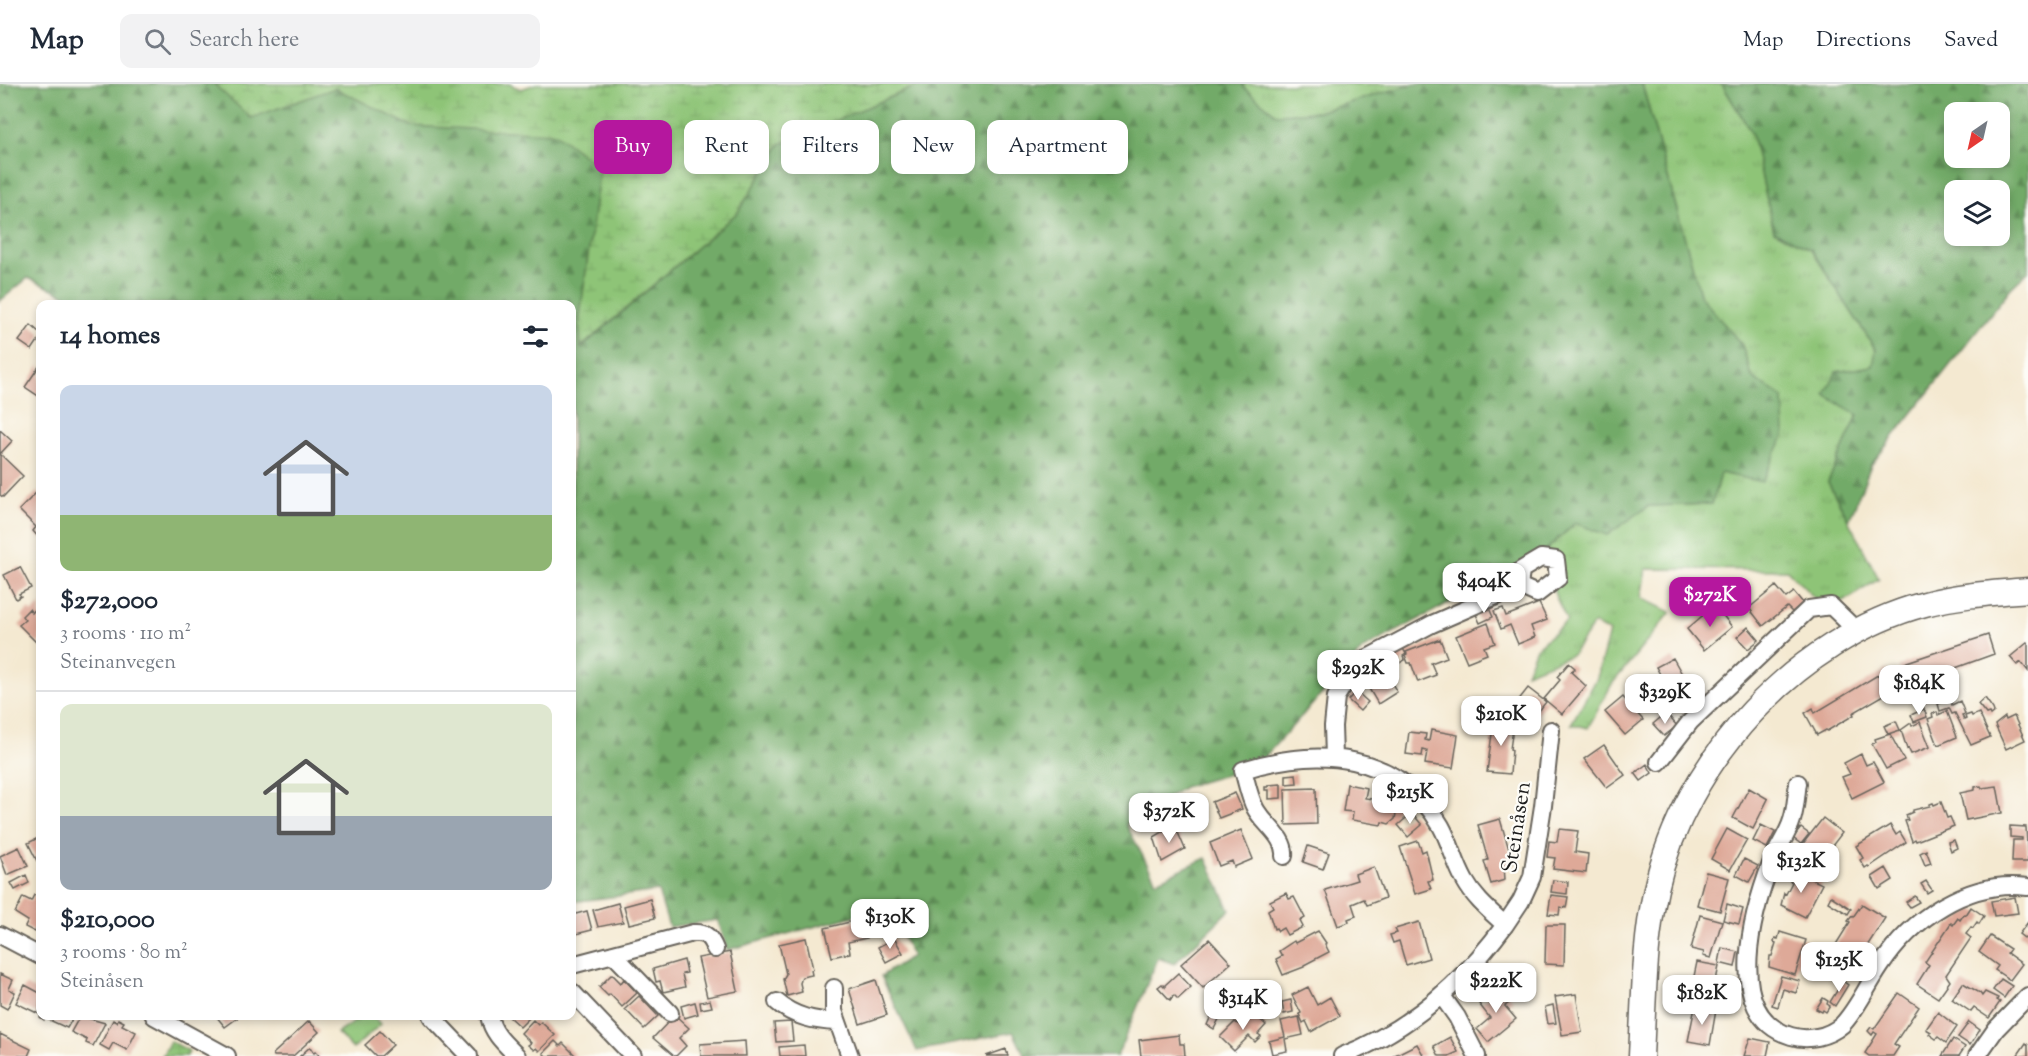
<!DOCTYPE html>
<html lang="en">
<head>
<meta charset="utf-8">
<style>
  body { margin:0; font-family:"Sorts Mill Goudy",serif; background:#f2f2f3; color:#1f2937; height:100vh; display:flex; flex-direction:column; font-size:22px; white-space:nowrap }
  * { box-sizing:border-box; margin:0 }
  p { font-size:20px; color:#747a83 }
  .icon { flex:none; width:33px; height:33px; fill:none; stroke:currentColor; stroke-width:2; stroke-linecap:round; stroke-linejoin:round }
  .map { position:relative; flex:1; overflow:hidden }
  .details { position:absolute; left:36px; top:216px; width:540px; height:720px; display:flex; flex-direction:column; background:#fff; border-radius:12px; box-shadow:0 3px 9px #0003 }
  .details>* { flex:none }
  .hud { position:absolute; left:594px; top:36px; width:570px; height:54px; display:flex; gap:12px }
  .needle { width:39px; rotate:214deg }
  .controls { position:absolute; left:1944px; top:18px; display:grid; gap:12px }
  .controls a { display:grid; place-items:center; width:66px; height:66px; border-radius:12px; background:#fff; box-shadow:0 3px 9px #0003; font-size:30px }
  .price { position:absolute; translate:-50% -51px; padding:0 14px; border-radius:12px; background:#fff; color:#222; font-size:20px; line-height:39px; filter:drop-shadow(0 2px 3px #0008) }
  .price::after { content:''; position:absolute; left:50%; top:36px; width:18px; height:14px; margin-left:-9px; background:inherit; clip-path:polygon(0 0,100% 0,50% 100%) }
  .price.active { background:#b5179e; color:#fff }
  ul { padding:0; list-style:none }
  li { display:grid; align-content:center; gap:12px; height:318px; padding:0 24px }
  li+li { border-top:2px solid #e0e1e3 }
  li span { display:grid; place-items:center; height:186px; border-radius:12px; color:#555 }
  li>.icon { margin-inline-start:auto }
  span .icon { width:108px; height:108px; fill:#fffc; stroke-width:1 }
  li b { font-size:26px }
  h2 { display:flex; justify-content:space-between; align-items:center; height:72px; padding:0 24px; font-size:26px }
  .tag { padding:0 21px; border-radius:12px; background:#fff; box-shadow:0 3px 9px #0003; font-size:21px; line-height:54px }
  .tag.active { background:#b5179e; color:#fff }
  header { display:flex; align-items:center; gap:36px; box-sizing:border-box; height:84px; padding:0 30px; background:#fff; border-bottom:2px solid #e0e1e3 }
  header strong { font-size:28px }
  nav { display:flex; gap:33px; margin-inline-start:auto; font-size:21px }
  .search { width:420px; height:54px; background:#f2f2f3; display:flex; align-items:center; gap:15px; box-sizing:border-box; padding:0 21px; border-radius:12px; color:#747a83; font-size:22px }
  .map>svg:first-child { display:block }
  .grass { fill:url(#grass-tufts); stroke:#55704a; stroke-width:1.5 }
  .forest { fill:url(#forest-firs); stroke:#476342; stroke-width:1.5; fill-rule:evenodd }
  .wetland { fill:url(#wetland-marsh); stroke:#55704a; stroke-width:1.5 }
  .park { fill:url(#park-crowns); stroke:#55704a; stroke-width:1.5 }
  .building { fill:#dea998 }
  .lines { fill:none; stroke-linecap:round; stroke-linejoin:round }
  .minor-casing { stroke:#68645b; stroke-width:20 }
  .secondary-casing { stroke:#68645b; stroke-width:27 }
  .minor { stroke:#fff; stroke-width:16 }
  .secondary { stroke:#fff; stroke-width:24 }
  .labels { text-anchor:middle; stroke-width:4.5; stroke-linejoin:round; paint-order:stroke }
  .street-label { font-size:22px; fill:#1c1c1c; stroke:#fdfcf7 }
</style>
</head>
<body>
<header>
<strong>Map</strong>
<div class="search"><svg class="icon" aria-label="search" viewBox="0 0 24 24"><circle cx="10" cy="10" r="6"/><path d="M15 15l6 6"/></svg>Search here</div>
<nav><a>Map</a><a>Directions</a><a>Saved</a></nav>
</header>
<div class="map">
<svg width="2028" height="972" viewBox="0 0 2028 972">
  <defs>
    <pattern id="grass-tufts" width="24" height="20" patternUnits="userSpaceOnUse" patternTransform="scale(1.5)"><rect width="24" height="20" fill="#8ec477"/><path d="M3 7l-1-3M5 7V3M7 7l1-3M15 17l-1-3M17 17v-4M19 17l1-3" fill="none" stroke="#7aa866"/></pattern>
    <pattern id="forest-firs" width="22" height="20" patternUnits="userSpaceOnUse" patternTransform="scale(1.5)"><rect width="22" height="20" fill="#72aa68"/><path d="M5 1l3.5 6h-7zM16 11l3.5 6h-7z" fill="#5d8a55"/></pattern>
    <pattern id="wetland-marsh" width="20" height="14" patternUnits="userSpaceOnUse" patternTransform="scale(1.5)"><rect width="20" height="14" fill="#8ec477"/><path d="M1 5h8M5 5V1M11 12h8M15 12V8" fill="none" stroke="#7aa866"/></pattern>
    <pattern id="park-crowns" width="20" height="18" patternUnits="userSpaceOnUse" patternTransform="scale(1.5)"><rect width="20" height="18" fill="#8ec477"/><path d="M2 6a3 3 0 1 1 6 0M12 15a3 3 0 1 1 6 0" fill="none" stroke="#7aa866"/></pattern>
  </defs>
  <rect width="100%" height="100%" fill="#fdfcf7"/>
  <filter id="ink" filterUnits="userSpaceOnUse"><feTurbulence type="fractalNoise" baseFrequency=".0167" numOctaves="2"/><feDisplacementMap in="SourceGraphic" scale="12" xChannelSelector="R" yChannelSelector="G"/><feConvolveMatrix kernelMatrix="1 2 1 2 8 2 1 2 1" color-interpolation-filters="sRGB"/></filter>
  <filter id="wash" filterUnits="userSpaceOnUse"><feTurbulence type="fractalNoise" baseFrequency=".008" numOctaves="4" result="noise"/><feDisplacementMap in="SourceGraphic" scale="24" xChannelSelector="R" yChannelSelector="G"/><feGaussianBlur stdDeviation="1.35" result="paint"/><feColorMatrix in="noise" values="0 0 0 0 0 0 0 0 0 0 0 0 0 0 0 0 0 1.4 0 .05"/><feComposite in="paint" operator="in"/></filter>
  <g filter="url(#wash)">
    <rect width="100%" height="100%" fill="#f4e9d1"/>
    <path class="grass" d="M1243 0H1413L1318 28 1276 30 1243 4Z
      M1642 0H1722L1752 50 1774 147 1811 165 1876 266 1874 282 1836 288 1858 331 1828 398 1879 495 1828 528 1787 486 1646 485 1641 514 1671 528 1612 600 1588 644 1571 640 1597 594 1609 548 1594 540 1572 571 1526 589 1536 564 1567 537 1555 511 1544 468 1576 439 1607 451 1649 422 1712 420 1720 389 1783 314 1752 293 1742 261 1701 213Z"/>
    <path class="forest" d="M0 0H217L216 1 251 34 335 4 411 42 555 49 600 83 579 240 582 263 738 128 780 60 921 0H1243L1244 4 1276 30 1318 28 1413 0H1642L1701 213 1742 261 1752 293 1783 314 1785 349 1762 398 1720 389 1712 420 1649 422 1607 451 1575 439 1544 468 1363 565 1256 682 1184 703 1126 740 1156 797 1206 774 1230 826 1174 880 1158 874 1117 972H1025L1013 948 917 967 881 892 912 872 888 823 727 866 718 836 669 843 658 807 572 818V220H85L28 194 0 217Z
      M1722 0H2028V188L2011 204 1871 381 1849 437 1828 398 1858 331 1825 311 1836 288 1873 282 1876 266 1811 165 1774 147 1752 50ZM2000 28V74H1954V28ZM2000 106V152H1954V106Z"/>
    <path class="wetland" d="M217 0H509L521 5 536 0H921L780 60 738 128 581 263 579 240 600 83 555 49 411 42 335 4 251 34 216 2Z"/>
    <path class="park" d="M363 932H372L381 940 353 965 337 949Z
      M170 957 189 967 187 972H162Z"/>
    <g id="blocks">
      <path class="building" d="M31 241 40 249V254L32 266 19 257Z
        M40 281V313L25 303Z
        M0 346 12 357 0 370Z
        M0 370 23 392 3 413 0 411Z
        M37 408 40 412V455L33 447 36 443 19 426Z
        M20 483 31 504 19 510 21 512 16 515 4 491Z
        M1776 502 1786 514 1794 508 1803 519 1792 528 1787 523 1763 542 1749 524Z
        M1539 519 1547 536 1531 542 1535 553 1518 560 1510 541 1501 545 1494 527 1503 524 1506 532Z
        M40 520V557L38 560 19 541 25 536 22 532 29 525 32 529Z
        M1715 521 1732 543 1704 566 1687 545Z
        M1488 522 1493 533 1480 539 1475 528Z
        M1488 539 1495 559 1484 563 1487 570 1467 578 1456 552Z
        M1748 543 1759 556 1748 565 1737 553Z
        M1988 551 1994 570 1914 599 1904 598 1899 583 1907 578Z
        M1440 555 1447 573 1431 579 1436 591 1418 598 1411 579H1408L1405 571 1407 570 1406 568Z
        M2028 558V587L2021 578 2017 581 2010 573Z
        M1401 561 1406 570 1403 572 1405 576 1394 582 1387 569Z
        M1673 574 1691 606 1674 615 1656 583Z
        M1380 579 1397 608 1378 620 1361 591Z
        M1569 579 1575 584 1571 588 1586 602 1562 630 1544 615 1560 596 1557 593Z
        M1886 586 1889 591 1891 589 1896 598 1894 599 1896 602 1891 607 1853 629 1854 631 1827 647 1826 646 1817 651 1805 629 1813 624 1815 629Z
        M1528 604 1546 618 1535 632 1517 618Z
        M1356 607 1368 618 1360 627 1348 616Z
        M1623 613 1643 636 1625 651 1605 628Z
        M1985 614 1993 625 1994 628 1990 631 1989 629 1986 630 1978 620Z
        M1950 615 1952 621 1960 617 1965 630 1962 631 1964 636 1966 635 1965 632 1971 630 1972 632 1979 629 1990 653 1971 661 1955 629 1952 630 1949 624 1940 627 1938 620Z
        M1924 625 1927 633 1914 638 1911 631Z
        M1947 627 1957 653 1938 661 1928 635 1933 633 1932 630 1937 628 1938 631Z
        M1666 629 1677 642 1664 652 1653 640Z
        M2014 632 2025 656 2006 665 1995 641 2005 633 2006 636Z
        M1494 634 1514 637 1510 665 1512 666 1510 690 1487 688Z
        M1896 637 1900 646 1888 650 1884 642Z
        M1920 638 1930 663 1911 670 1908 664 1907 665 1901 646 1911 639 1912 642Z
        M1431 646 1458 651 1453 684 1425 680 1427 667 1423 666 1422 672 1406 670 1409 648 1426 650 1425 656 1429 657Z
        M1890 650 1904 676 1886 685 1872 660 1876 658 1875 655Z
        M1604 661 1625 691 1607 704 1584 675Z
        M1861 670 1866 681 1873 678 1884 698 1852 714 1842 693 1850 690 1844 679Z
        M1647 680 1652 689 1641 697 1635 689Z
        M1296 690 1297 699 1286 700V691Z
        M1281 700V714L1269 715V706H1265V703H1268V701Z
        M1347 700 1367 704 1365 714 1398 719 1395 735 1389 740 1382 738 1381 741 1352 736 1353 728 1343 727Z
        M1981 702 1982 704 1997 702 2002 729 1966 736 1960 709 1975 706V703Z
        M1316 704 1317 740 1286 741 1285 705Z
        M1749 704 1768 715 1753 745 1733 734Z
        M1235 709 1242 725 1219 734 1212 718Z
        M1181 713 1184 722 1172 727 1168 717Z
        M1941 718 1947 734 1950 733 1954 742 1916 757 1915 755 1912 757 1905 737 1908 736 1906 731 1913 728V726L1930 722V720L1933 719 1934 721Z
        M1412 729 1422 741 1408 753 1398 741Z
        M1823 734 1842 749 1815 784 1806 778 1808 774 1798 766Z
        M1500 735 1513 779 1504 782 1505 796 1491 800 1484 777 1488 776 1478 741Z
        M1761 741 1775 748 1767 764 1753 757Z
        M1890 741 1896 751 1900 748 1906 758 1869 783 1868 782 1865 784 1860 776 1863 774 1856 762Z
        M2010 742 2026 743 2028 778H2012L2013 756H2022V754L2010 753Z
        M1176 744 1185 765 1162 778 1154 753 1166 746 1167 748Z
        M1801 744 1809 750 1801 760 1793 754Z
        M1559 745 1578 747 1575 768 1588 770 1586 789 1553 785 1555 774 1547 773 1549 757 1557 758Z
        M1727 745 1747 756 1730 786 1711 775Z
        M1241 746 1253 775 1234 783 1232 777 1219 782 1210 759Z
        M40 753V775L37 777 28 759Z
        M1954 756 1957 764 1951 767 1948 758Z
        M1418 757 1422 768 1426 766 1433 796 1428 797 1431 805 1415 810 1400 763Z
        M1308 762 1329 769 1323 785 1303 778Z
        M19 763 28 782 7 791 0 772Z
        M1926 766 1931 779 1925 781 1920 769Z
        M1744 775 1758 782 1749 798 1736 791Z
        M1374 783 1385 814 1367 821 1364 815 1352 820 1356 832 1348 835 1349 838 1338 842 1325 806 1357 796 1355 790Z
        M1886 784 1893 796 1879 805 1872 793Z
        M1706 788 1729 794 1720 827 1697 821Z
        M1797 788 1822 800 1805 833 1781 821 1784 809 1786 810 1792 798 1790 797 1792 793 1794 794Z
        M26 791 29 799 15 806 11 799Z
        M1553 796 1568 798 1567 810 1551 808Z
        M1926 797 1932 806 1927 809 1921 800Z
        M1286 809 1289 815 1294 813 1305 834 1300 837 1303 843 1287 851 1283 844 1278 847 1276 844 1274 845 1268 826 1273 823 1270 817Z
        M34 811 40 815V839L35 848 25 843 28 837 15 829 23 813 31 817Z
        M1551 811 1568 813 1566 824 1560 823 1559 831 1548 830Z
        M1831 812 1851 825 1848 830 1828 818Z
        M1915 812 1919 818 1910 823 1906 818Z
        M2015 813 2018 829 1994 832 1991 817Z
        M650 815 655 834 629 840 624 822Z
        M618 819 623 838 598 843 593 826Z
        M1727 820 1743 825 1739 840 1723 836Z
        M1862 820 1885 834 1846 895 1823 881 1831 868 1830 867 1833 862H1835L1850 838 1848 837 1852 832 1853 833Z
        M1971 823 1984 832 1979 840 1977 838 1973 844 1971 843 1966 850 1971 854 1946 891 1950 897 1938 914 1917 900 1929 881 1925 878 1951 839 1953 841 1958 834 1960 836 1964 830 1966 831Z
        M587 827 592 846 572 851V831Z
        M1700 831 1722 837 1711 874 1703 872 1704 868 1691 865Z
        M862 835 867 854 848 858 850 869 832 873 825 844Z
        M1419 838 1429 874 1406 881 1399 857 1393 859 1390 851 1397 849 1395 845Z
        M2028 838V857L2019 850Z
        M1546 841H1565L1564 881 1545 880Z
        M1318 847 1326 859 1325 860 1329 868 1304 881V883L1283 891 1276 875 1282 872 1279 867 1294 857 1295 859Z
        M1780 848 1806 856 1795 891 1769 883 1770 872H1772L1776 859 1774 858 1775 854 1778 855Z
        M1990 852 2010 865 2007 869 2022 880 2010 896 1995 886 1998 882 1979 868Z
        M806 854 813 885 811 886 812 891 802 893 800 899 802 908 787 912 783 895 786 890 779 860Z
        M894 854 903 869 886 878 878 863Z
        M1209 855 1231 879 1203 904 1181 880Z
        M1722 864 1738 868 1735 883 1719 879Z
        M730 868 738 907 707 913 698 874Z
        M684 876 687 889 682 890 685 903 663 908 660 897 656 898 653 885Z
        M1697 878 1719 882 1712 916 1690 911Z
        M1178 889 1191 903 1178 915 1174 911 1170 916 1158 903 1162 900 1165 903V901Z
        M0 890 13 896 9 905 15 908 7 925 0 921Z
        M612 890 621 899 624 895 637 909 622 923 610 910 608 912 599 903Z
        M1781 892 1800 897 1796 909 1783 905 1778 923 1772 921Z
        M2001 895 2012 902 2004 914 1993 906Z
        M876 896 887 931 860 940 849 905Z
        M1843 897 1848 901 1835 922 1830 918Z
        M1963 899 1980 909 1982 912 1985 908 1998 914 1997 916 2000 918 1989 934 1974 924 1971 928 1952 915Z
        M25 901 40 909 39 930 16 919Z
        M1308 903 1317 921 1330 913 1340 932 1311 948 1306 937 1303 939 1299 930 1301 929 1292 911Z
        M1502 903 1513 916 1505 922 1516 935 1488 958 1477 945 1490 934 1479 920Z
        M1723 905 1739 908 1736 923 1720 920Z
        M1899 909 1919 923 1894 960 1899 963 1893 972H1869L1865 969 1877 950 1874 948 1872 951 1868 947 1871 943 1874 945Z
        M1576 910 1582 948 1562 951 1555 913Z
        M639 912 658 932 644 945 625 925Z
        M1265 913 1277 924 1270 931 1258 920Z
        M1823 914 1828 917 1827 920 1830 922 1826 928 1823 926 1822 928 1816 925Z
        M710 916 712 923 701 925 700 918Z
        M1291 916 1293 928 1284 930 1282 918Z
        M695 918 698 930 684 934 681 922Z
        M1553 921 1556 939 1548 940 1545 923Z
        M1695 923 1716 926 1710 961 1688 957Z
        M1251 927 1266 941 1258 950 1261 952 1255 958 1249 952 1234 967 1220 953 1235 938 1238 940Z
        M1938 928 1957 943 1946 959 1938 953 1936 955 1929 950 1931 948 1926 945Z
        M1212 930 1220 933 1214 945 1207 941Z
        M675 931 689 944 679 954 686 962 676 972H674L653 954Z
        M40 932H74L67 944 45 934 44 936 40 933Z
        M80 932 105 939 93 962 86 959 87 956 71 948Z
        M216 932H240L225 943Z
        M508 932H531L520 943Z
        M1299 933 1303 951 1285 955 1287 967 1272 970 1269 957 1285 953 1281 937Z
        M118 935 124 938 122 941 136 948 127 966 113 959 109 966 100 961 113 936 117 938Z
        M533 936 538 941 541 938 555 951 539 967 536 964 534 966 528 961 531 959 521 949Z
        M309 937 319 948 293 972H274L273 970Z
        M791 938 793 957 776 958 774 939Z
        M1969 938 1980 946 1970 961 1958 953Z
        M380 947 393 961 381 972H376L365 961Z
        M0 950 31 965 28 972H0Z
        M1179 951 1180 960H1184L1185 972H1141L1139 956Z
        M1450 953 1458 968 1449 972H1439L1434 962Z
        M1750 954 1770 958 1767 972H1744Z
        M1953 955 1965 963 1959 972H1942Z
        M555 957 560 962 563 959 576 972H546L543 969Z
        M745 957 746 972H701L700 960Z
        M2026 959 2028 961V972H2017Z
        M1417 960 1424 972H1393Z
        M804 961 805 972H780L779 963Z
        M310 963 314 969 315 967 320 972H300Z
        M1006 965 1008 972H986Z"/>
    </g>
  </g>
  <g filter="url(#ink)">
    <use href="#blocks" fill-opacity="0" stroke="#68645b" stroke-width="1.5"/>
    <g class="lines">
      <defs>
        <path id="minor" d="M1334 673 1333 642 1336 613 1358 579 1432 540 1519 502 1537 510 1558 494 1556 476 1541 474 1521 486 1519 502
          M1659 678 1690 638 1809 525 1831 522 1858 548
          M1798 699C1796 711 1796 724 1792 736 1788 750 1778 763 1772 777 1754 824 1721 932 1791 952 1808 957 1828 953 1842 941 1858 924 1867 902 1880 883 1911 835 1968 795 2028 803
          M1284 772C1286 753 1263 740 1255 724 1249 712 1247 699 1243 686 1318 663 1398 667 1441 742 1451 760 1455 780 1465 797 1475 815 1490 827 1505 841 1463 898 1409 946 1342 972
          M1505 841 1521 817 1532 793 1543 722 1551 646
          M0 851 40 872
          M613 870 670 929
          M572 881 693 849C706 848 710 853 715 865
          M834 904V927L850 972
          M572 908 633 972
          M1442 912 1457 933 1477 972
          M777 918C794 933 815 937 837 938
          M154 932 227 972
          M431 932 469 972
          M489 932C493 950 504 959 517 972
          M1977 972 1996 945 2028 912"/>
        <path id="secondary" d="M1641 972C1644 916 1644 859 1656 805 1684 677 1797 554 1925 520 1959 511 1993 509 2028 506"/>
      </defs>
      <use href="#minor" class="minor-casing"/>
      <use href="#secondary" class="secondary-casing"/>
      <use href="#minor" class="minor"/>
      <use href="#secondary" class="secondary"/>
    </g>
  </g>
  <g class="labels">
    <g class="street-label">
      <text transform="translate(1515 743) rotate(-81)" y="8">Steinåsen</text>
    </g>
  </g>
</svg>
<div class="controls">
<a><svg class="needle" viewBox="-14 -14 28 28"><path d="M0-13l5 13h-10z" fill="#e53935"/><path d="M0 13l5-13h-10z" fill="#747a83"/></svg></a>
<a><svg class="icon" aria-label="layers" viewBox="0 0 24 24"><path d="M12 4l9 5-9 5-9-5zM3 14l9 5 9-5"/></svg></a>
</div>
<b class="price" style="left:1484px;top:530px">$404K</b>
<b class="price active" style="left:1710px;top:544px">$272K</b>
<b class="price" style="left:1358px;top:617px">$292K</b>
<b class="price" style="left:1919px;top:632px">$184K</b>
<b class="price" style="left:1665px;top:641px">$329K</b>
<b class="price" style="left:1501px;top:663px">$210K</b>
<b class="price" style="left:1410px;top:741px">$215K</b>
<b class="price" style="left:1169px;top:760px">$372K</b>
<b class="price" style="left:1801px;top:810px">$132K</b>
<b class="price" style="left:890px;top:866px">$130K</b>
<b class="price" style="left:1839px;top:909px">$125K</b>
<b class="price" style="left:1496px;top:930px">$222K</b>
<b class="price" style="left:1702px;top:942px">$182K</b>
<b class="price" style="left:1243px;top:947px">$314K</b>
<div class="hud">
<a class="tag active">Buy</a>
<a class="tag">Rent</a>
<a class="tag">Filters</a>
<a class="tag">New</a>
<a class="tag">Apartment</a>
</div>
<section class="details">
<h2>14 homes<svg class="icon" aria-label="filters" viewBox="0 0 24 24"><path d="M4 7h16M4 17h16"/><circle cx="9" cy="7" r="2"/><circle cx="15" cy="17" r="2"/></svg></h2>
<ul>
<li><span style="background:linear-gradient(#c9d6e8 70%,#8fb573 0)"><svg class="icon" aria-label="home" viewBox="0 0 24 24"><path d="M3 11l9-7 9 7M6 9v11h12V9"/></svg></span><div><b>$272,000</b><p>3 rooms · 110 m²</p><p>Steinanvegen</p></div></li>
<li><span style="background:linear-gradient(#dfe7d0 60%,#9aa5b1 0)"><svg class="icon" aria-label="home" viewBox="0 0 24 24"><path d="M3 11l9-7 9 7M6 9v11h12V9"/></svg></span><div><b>$210,000</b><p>3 rooms · 80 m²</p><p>Steinåsen</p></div></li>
</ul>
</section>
</div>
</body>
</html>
